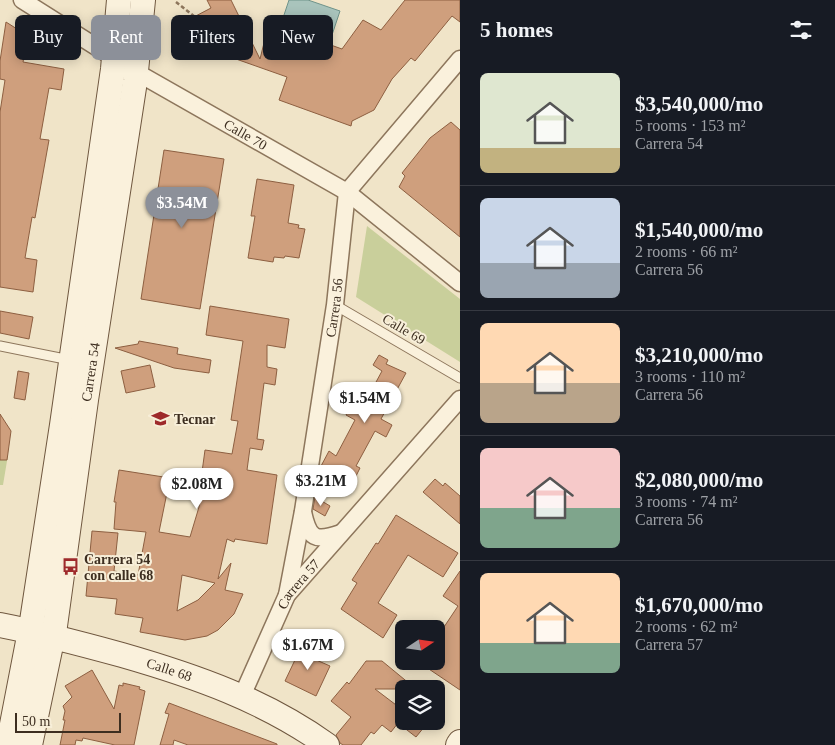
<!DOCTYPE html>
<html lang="en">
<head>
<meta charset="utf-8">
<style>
  body { margin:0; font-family:"Times New Roman",serif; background:#20242c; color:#f1f3f6; height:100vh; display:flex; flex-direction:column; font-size:19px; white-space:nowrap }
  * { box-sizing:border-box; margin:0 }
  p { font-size:16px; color:#9ea1a6 }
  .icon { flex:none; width:28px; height:28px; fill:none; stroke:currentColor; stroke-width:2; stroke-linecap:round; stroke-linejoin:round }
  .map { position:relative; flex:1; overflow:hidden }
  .sheet { display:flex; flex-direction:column; background:#171b24; width:375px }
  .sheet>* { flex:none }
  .top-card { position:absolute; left:15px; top:15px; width:370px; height:45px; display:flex; gap:10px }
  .needle { width:32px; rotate:77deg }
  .buttons { position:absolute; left:395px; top:620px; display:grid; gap:10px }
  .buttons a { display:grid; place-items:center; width:50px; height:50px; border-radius:8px; background:#171b24; box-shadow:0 2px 12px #0003; font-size:25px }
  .scale { position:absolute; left:15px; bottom:12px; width:106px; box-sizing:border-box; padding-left:5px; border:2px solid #3d2e20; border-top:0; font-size:14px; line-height:18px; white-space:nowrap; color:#3d2e20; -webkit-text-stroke:4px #f7eed8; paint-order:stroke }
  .price { position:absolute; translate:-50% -42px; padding:0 11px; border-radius:18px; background:#fff; color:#222; font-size:16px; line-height:32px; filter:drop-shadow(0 1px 2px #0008) }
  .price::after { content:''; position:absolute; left:50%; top:30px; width:15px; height:11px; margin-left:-8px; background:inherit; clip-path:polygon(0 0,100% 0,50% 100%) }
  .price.active { background:#8c9099; color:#fff }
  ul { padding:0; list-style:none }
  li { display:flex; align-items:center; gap:15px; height:125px; padding:0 20px }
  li+li { border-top:1px solid #363941 }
  li span { display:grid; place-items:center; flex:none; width:140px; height:100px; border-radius:8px; color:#555 }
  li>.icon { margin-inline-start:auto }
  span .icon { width:60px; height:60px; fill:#fffc; stroke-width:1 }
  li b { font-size:21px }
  h2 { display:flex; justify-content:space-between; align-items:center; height:60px; padding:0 20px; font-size:21px }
  .chip { padding:0 18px; border-radius:8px; background:#171b24; box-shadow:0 2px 12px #0003; font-size:18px; line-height:45px }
  .chip.active { background:#8c9099; color:#fff }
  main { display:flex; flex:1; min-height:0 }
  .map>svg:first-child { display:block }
  .green { fill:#c9cf9b }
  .water { fill:#a9c4bc; stroke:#6f938a }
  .building { fill:#cf9f7d; stroke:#8d5f41; fill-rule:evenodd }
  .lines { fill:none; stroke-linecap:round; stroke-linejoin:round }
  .lane-casing { stroke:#8d765c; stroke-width:11 }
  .street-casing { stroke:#8d765c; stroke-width:19 }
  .secondary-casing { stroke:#6f573f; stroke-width:26 }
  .path { stroke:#8d765c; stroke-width:2.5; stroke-dasharray:4 2.5; stroke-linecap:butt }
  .lane { stroke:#faf1dc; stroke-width:9 }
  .street { stroke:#faf1dc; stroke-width:16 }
  .secondary { stroke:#faf1dc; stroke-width:24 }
  .labels { text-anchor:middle; stroke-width:4; stroke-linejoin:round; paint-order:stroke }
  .street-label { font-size:14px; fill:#3d2e20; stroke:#f7eed8 }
  .poi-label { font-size:14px; font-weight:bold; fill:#3d2e20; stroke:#f7eed8; text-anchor:start }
</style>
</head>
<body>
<main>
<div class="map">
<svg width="460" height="745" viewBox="0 0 460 745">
  <rect width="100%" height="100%" fill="#f0e4c8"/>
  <path class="green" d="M367 226 460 299V362L356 297Z
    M0 454 8 455 3 485H0Z"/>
  <path class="water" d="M289 0H308L340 11 332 35 283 18Z"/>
  <path class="building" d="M207 0H231L260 59 269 23 342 49 363 20 381 30 405 0H460V22L452 16 415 61 411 58 392 79 374 110 352 121 351 126 279 100 287 77 236 59 219 25 198 36 190 19 211 8Z
    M6 22 28 36 23 62 64 69 61 90 49 88 40 139 49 140 35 218 32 217 25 258 37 260 33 292 0 287V112L5 80 0 79V61Z
    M451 122 460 130V237L399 187 405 176 402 173 430 138Z
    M164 150 224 159 200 309 141 299Z
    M257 179 294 185 288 223 299 225 298 228 305 229 299 258 285 256 284 258 274 257 273 262 248 258 255 216H251Z
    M210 306 289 319 285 348 267 345V367L277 369 275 385 264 383 257 439 264 440 262 450 250 448 247 470 277 475 267 544 235 539 234 542 227 539 218 579 231 563 225 590 243 594 234 614 218 630 207 636 185 640 140 632 143 618 115 614 117 599 86 596 92 531 118 533 114 571 138 575 146 532 114 529 116 502H114L119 470 170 478 159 532 190 537 199 507 204 472H202L205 450 232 454 238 421 231 420 243 341 206 335ZM182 575 215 583 198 600 177 611Z
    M0 311 33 317 29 339 0 333Z
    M139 341 178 348 177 354 211 360 209 373 174 368 115 348 138 344Z
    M379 355 388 360 386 364 406 373 381 419 392 425 386 437 375 431 356 466 360 468 351 486 320 468 329 451 336 456 355 420 346 415 353 403 362 408 382 371 373 365Z
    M150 365 155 387 126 393 121 371Z
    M18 371 29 373 25 400 14 398Z
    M0 414 11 431 7 460H0Z
    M435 479 443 486 445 483 460 496V524L423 492Z
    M315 497 330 506 325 516 313 509Z
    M396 515 458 553 443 577 408 555 378 603 397 615 383 638 341 609 357 583 352 580 376 543 378 544Z
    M460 571V690L417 661H436V639L458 606 443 596Z
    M303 643 318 650 314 659 330 666 316 696 285 681Z
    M366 661H382L416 689H375L404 711V721H429L416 737 398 723 391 732 382 725 374 734 371 732 361 745H343L340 743 336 735 351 717 331 701 347 682 349 684Z
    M92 670 114 709 119 685 123 686V683L140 687 139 689 145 691 134 745H115L83 738 82 741 76 740 75 745H60L65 720H63L65 711 63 706 72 697 65 686Z
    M169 703 277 744V745H188L174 740 173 745H160L169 714 165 713Z"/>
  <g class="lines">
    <defs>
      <path id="lane" d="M335 305 460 378
        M0 346 70 360"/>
      <g id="street">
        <path id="s1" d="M22 0 136 72 347 192 460 283"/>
        <path d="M303 512C309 539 315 542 341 533"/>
        <path id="s2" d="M287 595 303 511 335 305 347 192 460 59"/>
        <path id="s3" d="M242 696 287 595 460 399"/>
      </g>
      <g id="secondary">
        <path id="s4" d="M0 625C41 633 82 644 122 655 195 676 264 700 327 745"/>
        <path d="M8 745 32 621 62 425 113 69 119 0"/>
        <path id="s5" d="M30 745 55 626 86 400 135 81 143 0"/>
        <path d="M458 745 460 742"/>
      </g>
    </defs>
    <use href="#lane" class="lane-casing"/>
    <use href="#street" class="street-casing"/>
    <use href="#secondary" class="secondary-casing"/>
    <path class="path" d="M176 2 195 17
      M201 51 202 33"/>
    <use href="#lane" class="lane"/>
    <use href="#street" class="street"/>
    <use href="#secondary" class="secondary"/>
  </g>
  <defs>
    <symbol id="university-bare" viewBox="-9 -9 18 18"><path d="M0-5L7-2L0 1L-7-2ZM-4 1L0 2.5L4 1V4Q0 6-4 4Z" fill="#9e2a2b" stroke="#f7eed8" stroke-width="2.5" paint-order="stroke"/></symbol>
    <symbol id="bus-bare" viewBox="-9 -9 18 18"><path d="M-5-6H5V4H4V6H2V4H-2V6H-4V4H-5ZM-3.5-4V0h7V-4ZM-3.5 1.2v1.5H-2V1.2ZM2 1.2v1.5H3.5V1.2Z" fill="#9e2a2b" stroke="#f7eed8" stroke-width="2.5" paint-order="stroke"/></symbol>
  </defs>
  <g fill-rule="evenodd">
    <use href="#university-bare" x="148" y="406" width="25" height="25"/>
    <use href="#bus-bare" x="58" y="554" width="25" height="25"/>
  </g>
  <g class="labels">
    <g class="street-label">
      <text dy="5" stroke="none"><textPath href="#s1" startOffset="261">Calle 70</textPath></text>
      <text dy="5" stroke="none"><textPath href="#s2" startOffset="291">Carrera 56</textPath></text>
      <text transform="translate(404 329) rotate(30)" y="5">Calle 69</text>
      <text dy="5" stroke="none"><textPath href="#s5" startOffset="378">Carrera 54</textPath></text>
      <text dy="5" stroke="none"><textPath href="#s3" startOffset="126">Carrera 57</textPath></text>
      <text dy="5" stroke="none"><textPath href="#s4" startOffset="175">Calle 68</textPath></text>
    </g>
    <g class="poi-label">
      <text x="174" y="424">Tecnar</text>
      <text x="84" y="564">Carrera 54<tspan x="84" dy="16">con calle 68</tspan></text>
    </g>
  </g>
</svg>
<div class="buttons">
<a><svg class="needle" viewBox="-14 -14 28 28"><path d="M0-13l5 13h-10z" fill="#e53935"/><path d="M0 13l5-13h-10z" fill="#9ea1a6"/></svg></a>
<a><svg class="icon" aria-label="layers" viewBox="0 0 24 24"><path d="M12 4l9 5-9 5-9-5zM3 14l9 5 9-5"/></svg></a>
</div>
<div class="scale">50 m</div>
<b class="price active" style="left:182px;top:229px">$3.54M</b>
<b class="price" style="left:365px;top:424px">$1.54M</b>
<b class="price" style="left:321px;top:507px">$3.21M</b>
<b class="price" style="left:197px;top:510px">$2.08M</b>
<b class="price" style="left:308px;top:671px">$1.67M</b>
<div class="top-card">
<a class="chip">Buy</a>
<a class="chip active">Rent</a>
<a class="chip">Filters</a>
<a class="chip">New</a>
</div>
</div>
<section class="sheet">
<h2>5 homes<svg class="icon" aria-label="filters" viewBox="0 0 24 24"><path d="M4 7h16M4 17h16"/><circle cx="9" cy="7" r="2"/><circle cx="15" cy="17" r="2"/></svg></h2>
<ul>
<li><span style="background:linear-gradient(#dfe7d0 75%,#c2b280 0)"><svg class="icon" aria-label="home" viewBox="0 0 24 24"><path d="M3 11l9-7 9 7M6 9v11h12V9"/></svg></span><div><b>$3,540,000/mo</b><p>5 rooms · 153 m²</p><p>Carrera 54</p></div></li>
<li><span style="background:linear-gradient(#c9d6e8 65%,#9aa5b1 0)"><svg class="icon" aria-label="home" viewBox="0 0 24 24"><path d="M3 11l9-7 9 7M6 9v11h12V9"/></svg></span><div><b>$1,540,000/mo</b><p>2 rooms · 66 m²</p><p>Carrera 56</p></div></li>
<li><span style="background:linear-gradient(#ffd9b3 60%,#b9a48a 0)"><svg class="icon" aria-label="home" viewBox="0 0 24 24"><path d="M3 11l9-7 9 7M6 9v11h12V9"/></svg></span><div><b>$3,210,000/mo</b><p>3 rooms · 110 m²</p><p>Carrera 56</p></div></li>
<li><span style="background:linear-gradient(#f6c9c9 60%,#7fa58c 0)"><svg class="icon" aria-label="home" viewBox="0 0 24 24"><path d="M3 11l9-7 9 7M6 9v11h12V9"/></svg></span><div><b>$2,080,000/mo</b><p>3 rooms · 74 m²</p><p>Carrera 56</p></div></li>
<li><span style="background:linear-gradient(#ffd9b3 70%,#7fa58c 0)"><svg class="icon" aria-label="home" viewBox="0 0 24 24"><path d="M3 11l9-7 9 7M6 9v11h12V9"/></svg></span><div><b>$1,670,000/mo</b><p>2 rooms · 62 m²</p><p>Carrera 57</p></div></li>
</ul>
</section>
</main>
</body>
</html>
